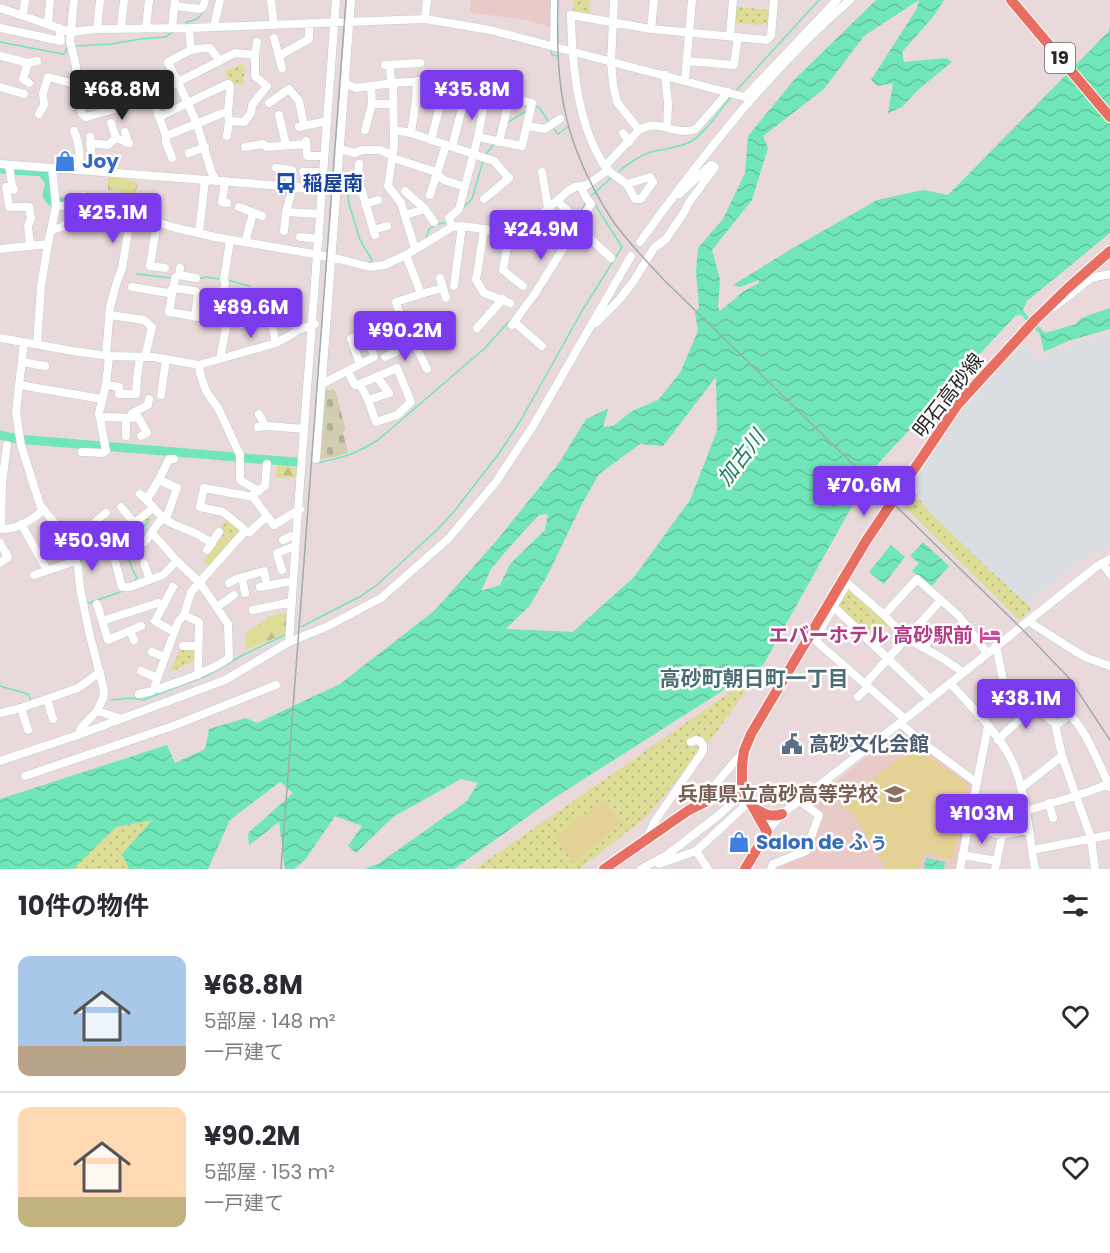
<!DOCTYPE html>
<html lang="ja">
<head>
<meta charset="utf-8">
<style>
  body { margin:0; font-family:Poppins,"Noto Sans JP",sans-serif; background:#f7f7f7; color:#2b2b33; height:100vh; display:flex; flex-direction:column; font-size:22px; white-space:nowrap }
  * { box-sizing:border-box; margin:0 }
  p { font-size:20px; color:#7c7c81 }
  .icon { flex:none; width:33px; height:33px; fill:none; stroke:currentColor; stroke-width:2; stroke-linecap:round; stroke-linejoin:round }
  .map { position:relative; height:869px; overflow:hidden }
  .side { display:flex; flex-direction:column; background:#fff; flex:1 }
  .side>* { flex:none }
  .price { position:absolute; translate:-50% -51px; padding:0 14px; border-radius:6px; background:#7c3aed; color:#fff; font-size:20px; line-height:39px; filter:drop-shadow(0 2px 3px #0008) }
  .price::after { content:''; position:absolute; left:50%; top:36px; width:18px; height:14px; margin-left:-9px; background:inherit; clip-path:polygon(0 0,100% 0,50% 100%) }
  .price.selected { background:#222; color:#fff }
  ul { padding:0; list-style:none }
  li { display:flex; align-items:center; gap:18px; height:150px; padding:0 18px }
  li+li { border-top:2px solid #e1e1e2 }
  li span { display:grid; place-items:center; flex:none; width:168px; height:120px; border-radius:12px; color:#555 }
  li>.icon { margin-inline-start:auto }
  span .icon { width:72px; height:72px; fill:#fffc; stroke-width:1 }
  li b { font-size:26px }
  h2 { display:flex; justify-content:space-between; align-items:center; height:72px; padding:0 18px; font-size:26px }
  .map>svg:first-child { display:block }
  .industrial { fill:#dadde1 }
  .education { fill:#eac9c9 }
  .grass { fill:url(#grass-dots) }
  .forest { fill:url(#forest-firs) }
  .cemetery { fill:url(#cemetery-stones) }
  .pitch { fill:#e4d194 }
  .water { fill:url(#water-waves); fill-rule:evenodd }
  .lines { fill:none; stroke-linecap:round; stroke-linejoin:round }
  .stream { stroke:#71e6b8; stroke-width:1.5 }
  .river { stroke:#71e6b8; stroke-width:9 }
  .minor-casing { stroke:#becbcd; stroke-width:9 }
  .major-casing { stroke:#fff; stroke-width:12 }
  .minor { stroke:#fff; stroke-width:8 }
  .major { stroke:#e76e60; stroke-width:10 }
  .rail { stroke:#9dadb0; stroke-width:1.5 }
  .labels { text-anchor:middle; stroke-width:5; stroke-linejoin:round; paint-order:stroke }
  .shield { fill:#fff; stroke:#686868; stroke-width:1.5 }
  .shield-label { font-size:18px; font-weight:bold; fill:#272727 }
  .shop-label { font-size:20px; font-weight:bold; fill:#366cbe; stroke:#fff; text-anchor:start }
  .transit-label { font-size:20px; font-weight:bold; fill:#164399; stroke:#fff; text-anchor:start }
  .street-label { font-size:20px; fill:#272727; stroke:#fff }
  .hotel-label { font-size:20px; font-weight:bold; fill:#b23c85; stroke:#fff; text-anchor:end }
  .service-label { font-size:20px; font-weight:bold; fill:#4e5e75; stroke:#fff; text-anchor:start }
  .education-label { font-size:20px; font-weight:bold; fill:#785e54; stroke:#fff; text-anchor:end }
  .water-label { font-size:21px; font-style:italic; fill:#15815e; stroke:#fff }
  .neighbourhood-label { font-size:21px; font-weight:bold; fill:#4b6e74; stroke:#fff }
</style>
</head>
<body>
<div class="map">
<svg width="1110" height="869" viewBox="0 0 1110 869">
  <defs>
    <pattern id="grass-dots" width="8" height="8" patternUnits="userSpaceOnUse" patternTransform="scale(1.5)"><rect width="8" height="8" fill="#dddd98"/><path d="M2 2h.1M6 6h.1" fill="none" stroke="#bebe83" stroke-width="1.8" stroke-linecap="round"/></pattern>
    <pattern id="forest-firs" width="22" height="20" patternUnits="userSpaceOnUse" patternTransform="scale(1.5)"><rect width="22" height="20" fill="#dddd98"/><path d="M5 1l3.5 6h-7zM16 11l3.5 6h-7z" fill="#bebe83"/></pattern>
    <pattern id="cemetery-stones" width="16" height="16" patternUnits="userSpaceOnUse" patternTransform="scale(1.5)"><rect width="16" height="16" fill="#d2cdb1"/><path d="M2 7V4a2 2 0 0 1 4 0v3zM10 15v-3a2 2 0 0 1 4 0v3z" fill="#b4b098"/></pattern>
    <pattern id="water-waves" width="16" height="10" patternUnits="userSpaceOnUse" patternTransform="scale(1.5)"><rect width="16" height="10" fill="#71e6b8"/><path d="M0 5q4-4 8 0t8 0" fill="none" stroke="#62c59e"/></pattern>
  </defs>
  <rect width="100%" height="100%" fill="#e9d9db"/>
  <path class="industrial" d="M1110 333V550H1102L1086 558 1027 603 1012 591 930 513 909 485 971 400 1026 343 1037 361 1073 344Z"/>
  <path class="education" d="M470 0H550V10H553L552 28 528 20 473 13 470 10Z
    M903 729 973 785 956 869H774L775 866 807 853 821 815 806 804Z"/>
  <path class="grass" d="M574 0H590L589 14 573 12Z
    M733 6 769 10 768 23 756 25 732 22Z
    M241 64 245 67 243 85 232 84 233 82 229 80 225 72Z
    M909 485 930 513 1012 591 1027 603 1031 610 1019 620 899 501Z
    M147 516 149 519 132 539 124 546 119 538Z
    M228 518 242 529 233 541 219 530Z
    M847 587 890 623 873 641 839 607 838 604Z
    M182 648H194L197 652 196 660 173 671 171 670 180 649Z
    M758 674 708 744 645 818 579 869H475L719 700Z
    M761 796 791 800C780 808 772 808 761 800L760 798Z
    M153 819 122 854 129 869H73L116 827Z"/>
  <path class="forest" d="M108 177H121L138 184 133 201 130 208 122 206V191L108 190Z
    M277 465 297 468V477L295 478H276Z
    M222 533 233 542 211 567 203 562Z
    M289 612 287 633 246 650 245 633 265 621 267 617Z"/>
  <path class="cemetery" d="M325 385 328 391 333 389 336 392 345 428 343 433 348 453 335 457 319 459Z"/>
  <path class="pitch" d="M910 751 922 752 968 784 953 859 922 853 920 869H886L853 814C846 811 844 808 843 800Z
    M603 800 622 823 573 862 555 837Z"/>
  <path class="water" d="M876 0H919L864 36 824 89 763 136 768 148 752 200 712 250 720 279 718 307 720 311 744 291 759 283V280L740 287 733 285 793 248 877 200 923 190 948 195 1109 31 1110 25V233L1027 301 1023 310 1029 318 1045 333 1076 324 1081 318 1110 308V329L1068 341 1044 352 1040 334 1020 314 1017 316 1016 315 873 469 763 665 551 800 454 869H364L378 864 467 801 478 783 461 779 393 817 356 853 348 846 362 826 335 816 305 860 294 869H285L279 822 249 845 248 833 293 793 280 782 230 820 208 869H129L122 854 152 820 116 827 73 869H0V799L167 745 175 763 205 749 209 729 246 718 257 723 340 684 434 611 498 539 559 463 586 419 608 409 603 427 613 426 632 411 658 400 680 373 698 331 695 313 699 307 696 272 698 248 723 219 745 173 748 136 794 80ZM716 377 717 431 690 500 634 577 573 632 506 629 530 605 546 578 582 504 599 474 640 444 663 446ZM548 514 545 530 510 564 500 585 481 591 491 569 513 543 539 515Z
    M919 0H944L933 17 902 52 904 62 946 58 952 62 919 89 902 107 888 113 893 83 878 86 871 80 916 10Z
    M923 542 949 566 931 587 912 571 919 563 910 556Z
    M891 545 905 557 884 584 869 572Z
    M926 858 945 862 944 869H924Z"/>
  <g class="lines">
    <path class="stream" d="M186 24V22C194 21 199 19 203 12
      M0 42 63 54 65 53 67 47
      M75 46 111 44 141 39 165 37 173 32
      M551 51 552 55 558 56
      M735 92 819 0
      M534 106 539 107 548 121
      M507 123 526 111
      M552 127 558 134 569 126
      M497 134 498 129
      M486 154 495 143
      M616 174C626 165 637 156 651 152 663 149 676 148 688 143 704 136 720 109 732 96
      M344 181 348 195 349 204 360 240 372 260 370 262
      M589 198 612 177
      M463 208 472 199 483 161
      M541 221 562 238
      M438 224 448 222
      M426 239 429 229 434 226
      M565 239 586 202
      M137 274 171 278
      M198 279 206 277 220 279
      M227 280 250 286
      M316 463C342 458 356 454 378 440L485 348 514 316
      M124 547C129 556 130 569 137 577L134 582
      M115 549C132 545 139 532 150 519
      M80 560 100 554 107 550
      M86 604 123 591
      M301 627 361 596 377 585 440 527 456 509 500 452 522 418 582 311 622 247 594 203
      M0 686 28 694 31 700
      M111 700 133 698 143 700 206 676 245 654 287 634"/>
    <path class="river" d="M0 169 42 172 50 183 47 195 51 201 58 202H112L117 203 141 214
      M0 435 17 439 236 457
      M244 458 297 462"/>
    <defs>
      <path id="minor" d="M74 0 70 41 76 66V97L82 114 86 117 130 105 178 82 197 124 211 171 216 181
        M271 0 274 25
        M175 6 200 9 203 7 205 0
        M0 8 70 32 97 29 189 28 425 19 490 30 745 97 837 0
        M23 16 25 0
        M425 19 427 0
        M48 24 50 0
        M214 26 220 0
        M0 28 61 41 59 28
        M121 28 124 0
        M146 28 149 0
        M172 28 175 0
        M189 28 191 50
        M97 29 100 0
        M651 29 654 0
        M730 36 733 0
        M274 38 282 68
        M554 46 555 0
        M0 56 28 63 37 61
        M279 56 309 39V23
        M220 61 210 48C192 47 183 54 168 62L178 82 235 53 255 55
        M687 61 734 65 738 37
        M28 63 23 79 29 83
        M385 65 420 63
        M390 65 391 83
        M665 75 668 104 667 127
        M685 80 692 0
        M344 83 356 88 393 83 438 80 461 86 467 89 510 97 532 103 522 146 478 137
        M393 83 394 146 388 186 401 203 415 249
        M0 87 24 94
        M151 95 166 136 223 113H228
        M416 100 439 107
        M269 103 289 89 299 101 304 126
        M372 104H393
        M39 114 44 105 43 93 48 77 75 84
        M279 115 286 145
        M159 117 227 84H229L230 87 228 113 229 121 244 122 251 113 252 105 267 86 255 76V55L257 42
        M111 123 116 138
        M527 126 545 129 560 119
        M299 127 327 121
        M365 130 372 104 371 86
        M394 130 411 133 494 161 509 178 484 199
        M639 130C658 119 669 132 686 131 687 131 695 130 696 129L728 92
        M74 131C80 144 80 156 79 170
        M411 133 416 100 417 81
        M623 133 629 142
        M166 136V142L172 158
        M227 136 229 121
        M90 137 93 171
        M431 140 446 83
        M306 141 307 156H324
        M125 142 127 139 125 132
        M499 142 515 77
        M90 143 108 145 116 138 129 143
        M245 147 263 144 267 147 306 144
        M452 147 467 89
        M339 149 355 153 362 150H380L389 154 393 158 433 171 444 180 465 187
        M189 153 205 147
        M0 164 322 189
        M9 165 12 185 14 190
        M605 166 639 130 617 102 613 84 611 62 614 0
        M276 168 292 170 289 186
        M303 172H323
        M542 172 548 208
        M337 178H358L375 235
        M358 178 359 164
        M225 181 222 202 227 203
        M627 184 650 177 653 182 641 199H635C632 194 630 187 625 183 618 177 610 174 604 165 577 123 572 64 571 15L651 29 767 40 771 36 774 0
        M6 187 9 207H29L31 218 28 226 30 245
        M405 191 425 209 434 222
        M430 195 446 145
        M83 196V206
        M557 201 568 211
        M365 204 378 200
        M56 206H83L95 211 131 214 176 228 215 237 331 257 370 267 384 265 406 255 452 227 462 226 499 231 510 230 535 220 568 191 575 187 587 185 608 170
        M239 207 262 216
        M286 212 320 214
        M405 215 425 209
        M157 222 150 266 165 268
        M532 222V231L546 248
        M577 226 611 258
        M452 227 449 218 459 209 478 137 486 93
        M51 230 62 227 75 217 95 211
        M373 230 387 226
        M484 230 476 280 484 293 510 303
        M510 230 503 270 523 286
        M284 231 286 212 293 187
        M199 233 205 180
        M300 237 319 239
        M245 242 253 213
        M640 242C703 155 769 70 850 0
        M0 249 48 244
        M406 255 421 294 396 302 399 312 427 369
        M180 268 179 275 175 278 169 312 227 322 230 321 250 326 256 306
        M179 275 196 278
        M440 278 446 298
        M454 286 462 226
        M132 287 168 293 173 288 195 291 198 293 195 316
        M421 294 443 288
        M1054 307 1091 278 1110 274
        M110 315 144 320 152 327 145 357
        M219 320 225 284 224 279 230 240
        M514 322 542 346
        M237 323 242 302
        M596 323 619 300 633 282 654 248 666 239 685 211 688 204 715 167 712 165H711L679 194
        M512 325 536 292 591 204 585 196 581 186
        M477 328 503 299
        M298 330 295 325 298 299
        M385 332 394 353
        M0 338 73 351 109 356 154 357 199 365 276 343 289 336 298 330 315 324
        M24 342 16 412 21 445 40 505 61 531 70 546 78 567 80 588 89 632 104 690 103 698 97 711 122 719
        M276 343 272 325 276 310
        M37 344 41 286 48 244 56 206 52 168
        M106 355 110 307 117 281 122 269 131 214
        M385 357 414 343
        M220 359 227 322
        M22 362 45 366
        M360 364 351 339 372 330
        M199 365 200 373 206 391 218 408 240 455V480L259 491
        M348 372 355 385H358L360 384 397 368 411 402 397 415 376 422 368 400 360 384
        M322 384 374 357 366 333
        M19 385 102 399
        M106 385 119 387V394H136L137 378 140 357
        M161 395 166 359
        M368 400 389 393 377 377
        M259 414 265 426
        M132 418 138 417 147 433 141 436
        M100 419 106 417 132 418V413L148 405 149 399
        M126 419V436
        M258 427 268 426 304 429
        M82 452 103 453 106 451 99 413 106 385 109 356
        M316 459 351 0
        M255 493 265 486 267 464
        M140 494C149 501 155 511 164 518 172 525 181 527 190 531 198 534 205 539 212 543
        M147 499 159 480 169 459H174
        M121 507 134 523
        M106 513 96 521 105 541 112 550 122 587H130L163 575 177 561 200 583 228 624 229 658C208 672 183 680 159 689L155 685 178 622 184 615 191 592 245 531 250 532 267 516 274 525 300 509
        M21 524 47 570
        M0 529C16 530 31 521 43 510
        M1 529 2 483 7 445
        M245 531 243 528 223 512 200 507 204 488 253 497 267 516
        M152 534C162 542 168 552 177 561
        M283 540 296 534
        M105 541 118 536 153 508
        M0 543 8 557 0 563
        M135 547 145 542 159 522 167 516 177 488 159 480
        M72 550 92 543
        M207 550 219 532
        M144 563 150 580
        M1102 563 1110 574
        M282 570 277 553 295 546
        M34 575 76 561
        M242 577 245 593
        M844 580 884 615 906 638 942 658 963 672
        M229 583 236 579 264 571 267 586
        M847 583 817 636V642L905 719
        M173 587 155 621 174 632
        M260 587 293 581
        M97 604 108 640 141 626
        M217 607 234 595
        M834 607 929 698
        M253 610 292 602
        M184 615 199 622 198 675
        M884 615 917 579 958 615 987 653
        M102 621 158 603 164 605
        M1028 621 1070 648 1087 658 1110 666
        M130 631 134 640
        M289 642 298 510 336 0
        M183 646H198
        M996 646 1005 690 1023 716
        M925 648 933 629
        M152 652 165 657
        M141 671 157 678
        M950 683C970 705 998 733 1011 759 1026 789 1029 836 1035 869
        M865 684 941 600
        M139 694 152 691 157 687
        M858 697 868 687
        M47 699 53 719
        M21 708 28 730
        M0 713 21 708 78 688 100 672
        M1068 713C1086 729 1099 765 1110 787
        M979 716 993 702 1007 694
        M900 723 923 743 977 783
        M1055 724 1062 756 1091 838 1095 869
        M78 735 81 728 97 711
        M998 740C1014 723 1031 710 1050 697L1058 698 1067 710V717L1059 723C1049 724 1044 712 1039 705
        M0 761 78 735 225 680 289 642 326 627 381 598 448 539 496 482 533 426 631 256
        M25 776 173 726 276 685
        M1021 788 1062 756
        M1049 803 1053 818
        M694 804 713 787 743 752
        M1025 811 1076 796 1109 784
        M968 828 1002 835 1028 830
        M767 832 782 814 900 723 1096 567 1110 559
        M647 838 655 821 703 751V745L700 741 696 740 691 742
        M1032 850 1110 835
        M696 851 708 869
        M962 855 997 861
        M659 864 696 851 750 801
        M641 869 667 855 719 815 743 792
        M771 869 773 864 806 851 819 815 799 801
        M960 869 988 726
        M995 869 1002 835"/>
      <path id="major" d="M1011 0 1110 117
        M753 807C763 814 771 818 782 814
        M604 869 689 810 715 797 744 791
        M745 869 767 832 744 791 742 783V765L744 751 751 734 866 541 958 404 1035 320 1069 287 1110 251"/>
    </defs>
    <use href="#minor" class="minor-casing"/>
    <use href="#major" class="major-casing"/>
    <use href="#minor" class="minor"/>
    <use href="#major" class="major"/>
    <path class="rail" d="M558 0C557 40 557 81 567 120 575 154 595 195 615 224 630 244 647 262 664 280L1023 630 1069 678 1110 740
      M281 869 346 0"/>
  </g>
  <defs>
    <symbol id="shop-bare" viewBox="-9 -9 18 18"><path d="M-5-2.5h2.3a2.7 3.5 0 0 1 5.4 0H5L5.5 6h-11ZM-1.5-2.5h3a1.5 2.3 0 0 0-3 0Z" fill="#3f7fe0" stroke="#fff" stroke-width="2.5" paint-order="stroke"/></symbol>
    <symbol id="bus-bare" viewBox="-9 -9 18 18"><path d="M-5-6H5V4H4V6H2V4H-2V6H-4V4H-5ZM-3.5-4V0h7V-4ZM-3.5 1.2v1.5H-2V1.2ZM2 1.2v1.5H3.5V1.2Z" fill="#1a4fb4" stroke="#fff" stroke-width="2.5" paint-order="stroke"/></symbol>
    <symbol id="hotel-bare" viewBox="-9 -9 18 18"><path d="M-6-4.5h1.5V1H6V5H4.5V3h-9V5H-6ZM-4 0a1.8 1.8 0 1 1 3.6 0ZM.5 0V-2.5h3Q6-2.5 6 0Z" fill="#d1479c" stroke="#fff" stroke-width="2.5" paint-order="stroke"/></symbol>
    <symbol id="civic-bare" viewBox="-9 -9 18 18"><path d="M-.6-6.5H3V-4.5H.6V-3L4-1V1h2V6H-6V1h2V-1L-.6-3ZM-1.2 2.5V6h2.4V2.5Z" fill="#5c6f8a" stroke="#fff" stroke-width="2.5" paint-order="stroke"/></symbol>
    <symbol id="school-bare" viewBox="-9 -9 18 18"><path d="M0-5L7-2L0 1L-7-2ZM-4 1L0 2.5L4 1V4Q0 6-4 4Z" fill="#8d6e63" stroke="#fff" stroke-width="2.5" paint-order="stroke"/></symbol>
  </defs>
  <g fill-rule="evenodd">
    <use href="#shop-bare" x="50" y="146" width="30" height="30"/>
    <use href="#bus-bare" x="271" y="168" width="30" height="30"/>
    <use href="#hotel-bare" x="975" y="620" width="30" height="30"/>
    <use href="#civic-bare" x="777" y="729" width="30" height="30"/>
    <use href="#school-bare" x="880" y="779" width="30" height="30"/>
    <use href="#shop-bare" x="724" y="827" width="30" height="30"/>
  </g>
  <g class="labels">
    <rect class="shield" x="1045" y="43" width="30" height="30" rx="4.5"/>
    <g class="shield-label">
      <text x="1060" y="64">19</text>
    </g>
    <g class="shop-label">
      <text x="82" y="168">Joy</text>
      <text x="756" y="849">Salon de ふぅ</text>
    </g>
    <g class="transit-label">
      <text x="303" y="190">稲屋南</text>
    </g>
    <g class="street-label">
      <text transform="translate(948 395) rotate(-52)" y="7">明石高砂線</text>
    </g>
    <g class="hotel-label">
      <text x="973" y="642">エバーホテル 高砂駅前</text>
    </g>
    <g class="service-label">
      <text x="809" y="751">高砂文化会館</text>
    </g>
    <g class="education-label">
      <text x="878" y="801">兵庫県立高砂高等学校</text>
    </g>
    <g class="water-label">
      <text transform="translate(741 458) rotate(-53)" y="7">加古川</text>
    </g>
    <g class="neighbourhood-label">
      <text x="754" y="686">高砂町朝日町一丁目</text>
    </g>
  </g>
</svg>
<b class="price selected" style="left:122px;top:121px">¥68.8M</b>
<b class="price" style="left:472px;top:121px">¥35.8M</b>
<b class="price" style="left:113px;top:244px">¥25.1M</b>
<b class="price" style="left:541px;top:261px">¥24.9M</b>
<b class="price" style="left:251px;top:339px">¥89.6M</b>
<b class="price" style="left:405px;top:362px">¥90.2M</b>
<b class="price" style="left:864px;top:517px">¥70.6M</b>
<b class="price" style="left:92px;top:572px">¥50.9M</b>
<b class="price" style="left:1026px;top:730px">¥38.1M</b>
<b class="price" style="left:982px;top:845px">¥103M</b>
</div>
<section class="side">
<h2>10件の物件<svg class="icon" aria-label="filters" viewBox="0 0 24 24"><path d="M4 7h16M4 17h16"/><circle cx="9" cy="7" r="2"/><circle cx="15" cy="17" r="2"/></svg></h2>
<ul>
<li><span style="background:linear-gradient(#a9c7e8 75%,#b9a48a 0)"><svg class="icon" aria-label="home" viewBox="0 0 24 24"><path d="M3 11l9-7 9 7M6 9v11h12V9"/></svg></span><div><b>¥68.8M</b><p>5部屋 · 148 m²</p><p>一戸建て</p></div><svg class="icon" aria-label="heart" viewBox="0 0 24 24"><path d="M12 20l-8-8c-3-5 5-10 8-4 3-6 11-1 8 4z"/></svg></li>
<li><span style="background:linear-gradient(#ffd9b3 75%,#c2b280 0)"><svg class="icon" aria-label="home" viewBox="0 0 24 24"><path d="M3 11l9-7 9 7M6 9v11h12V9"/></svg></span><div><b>¥90.2M</b><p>5部屋 · 153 m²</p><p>一戸建て</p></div><svg class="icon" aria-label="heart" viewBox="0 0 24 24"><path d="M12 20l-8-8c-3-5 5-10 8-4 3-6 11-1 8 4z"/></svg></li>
</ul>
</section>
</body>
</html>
